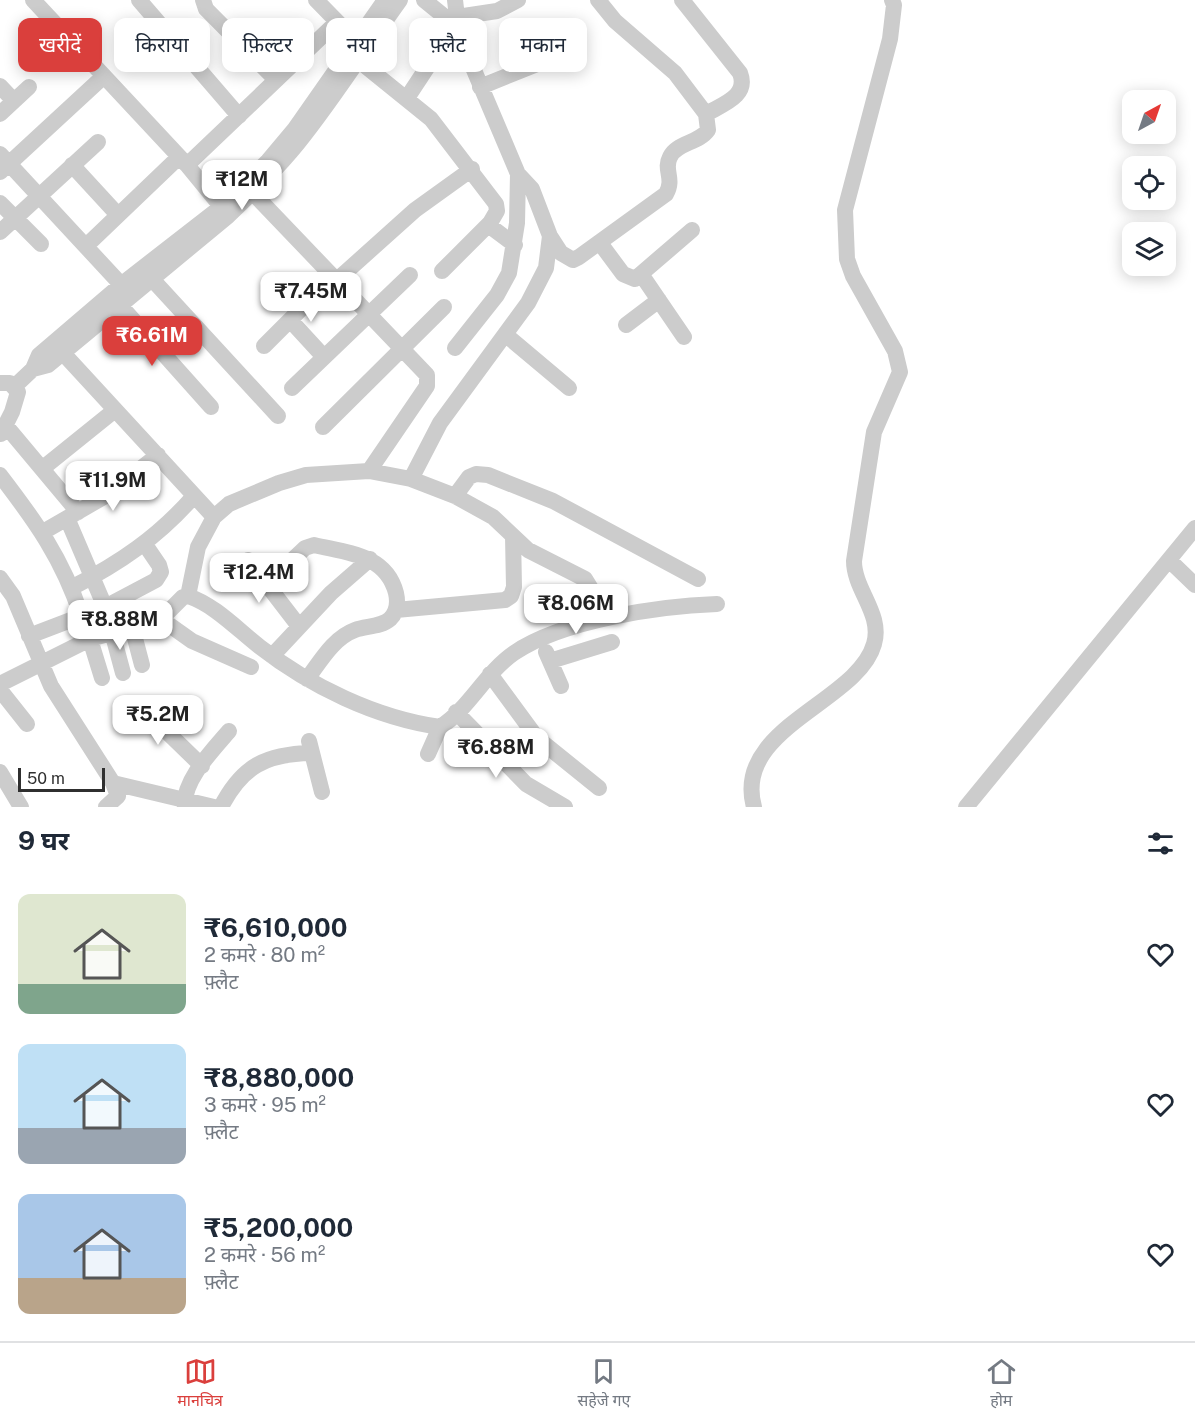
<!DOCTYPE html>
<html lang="hi">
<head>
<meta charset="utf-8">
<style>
  body { margin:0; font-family:"Public Sans","Noto Sans Devanagari",sans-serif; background:#f6f6f7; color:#1f2937; height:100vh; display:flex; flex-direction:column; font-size:22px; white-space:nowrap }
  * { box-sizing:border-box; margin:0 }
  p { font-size:20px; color:#747a83 }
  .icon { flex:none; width:33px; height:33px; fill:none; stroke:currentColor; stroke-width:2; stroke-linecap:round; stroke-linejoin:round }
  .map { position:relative; height:807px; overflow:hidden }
  .details { display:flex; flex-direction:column; background:#fff; flex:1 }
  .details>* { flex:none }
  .hud { position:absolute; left:18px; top:18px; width:600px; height:54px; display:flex; gap:12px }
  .needle { width:39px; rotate:40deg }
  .tools { position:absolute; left:1122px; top:90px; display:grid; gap:12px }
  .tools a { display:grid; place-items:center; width:54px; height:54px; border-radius:12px; background:#fff; box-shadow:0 3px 15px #0003; font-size:30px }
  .scale { position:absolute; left:18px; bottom:15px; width:87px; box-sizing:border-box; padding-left:6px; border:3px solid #2f2f2f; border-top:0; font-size:16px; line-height:21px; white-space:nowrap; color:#2f2f2f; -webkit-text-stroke:4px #fff; paint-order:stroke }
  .price { position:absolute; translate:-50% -51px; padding:0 14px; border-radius:12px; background:#fff; color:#222; font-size:20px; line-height:39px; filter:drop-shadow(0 2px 3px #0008) }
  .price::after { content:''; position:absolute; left:50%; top:36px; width:18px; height:14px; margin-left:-9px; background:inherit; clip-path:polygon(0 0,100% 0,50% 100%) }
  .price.active { background:#da3f3c; color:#fff }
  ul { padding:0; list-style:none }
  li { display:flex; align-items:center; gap:18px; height:150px; padding:0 18px }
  li span { display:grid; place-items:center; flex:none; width:168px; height:120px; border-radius:12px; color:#555 }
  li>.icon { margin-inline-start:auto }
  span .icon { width:72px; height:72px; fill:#fffc; stroke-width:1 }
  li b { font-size:26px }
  h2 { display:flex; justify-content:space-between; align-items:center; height:72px; padding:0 18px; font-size:26px }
  .tag { padding:0 21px; border-radius:12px; background:#fff; box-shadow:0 3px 15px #0003; font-size:21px; line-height:54px }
  .tag.active { background:#da3f3c; color:#fff }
  .dock { display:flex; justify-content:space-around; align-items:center; height:84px; border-top:2px solid #e0e1e3; background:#fff; font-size:16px; color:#747a83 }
  .dock a { display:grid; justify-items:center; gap:3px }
  .dock .active { color:#da3f3c }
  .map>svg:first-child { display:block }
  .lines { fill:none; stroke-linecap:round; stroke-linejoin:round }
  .minor { stroke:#ccc; stroke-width:16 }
</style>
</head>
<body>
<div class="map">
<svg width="1195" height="807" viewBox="0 0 1195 807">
  <rect width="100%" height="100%" fill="#fff"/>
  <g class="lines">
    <path class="minor" d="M33 0 187 165 228 215
      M139 0 239 116
      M203 0 206 9 276 80
      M316 0 362 47
      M424 0 461 30
      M682 0 740 73C749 96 723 104 706 114
      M457 17 497 11 518 0
      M358 60 431 119 496 204 497 211 490 223 491 227 515 245
      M0 86 14 101
      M480 87 542 62 573 45
      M407 98 455 25
      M0 114 29 87
      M0 154 128 292
      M72 165 118 215
      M187 165 337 22
      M0 172 104 76
      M252 192 427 375V386L369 471
      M0 203 41 244
      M0 232 98 142
      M550 236 561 253 573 260 579 257 666 194C675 178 663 170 670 157 676 143 699 143 708 130L706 114 675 73 615 21 598 0
      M600 243 623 274 635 279 692 230
      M86 246 179 157
      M442 271 490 223
      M641 274 684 337
      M151 278 278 416
      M337 280 415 210 472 169
      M119 304 211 407
      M290 320 324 357
      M626 325 659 300
      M506 335 569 388
      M264 346 333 277
      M455 348 497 295 509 273 517 223 518 174 471 63 457 17 455 0
      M62 352 214 517
      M33 369 48 365 228 216C253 192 277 169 298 143 335 97 366 47 400 0
      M0 383H10L18 392 12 412 1 434
      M15 386 33 369 39 355 122 284 221 207 268 161 294 130 385 0
      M292 388 410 275
      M6 426 78 512
      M323 427 444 307
      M43 468 115 410
      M0 475C36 522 62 558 81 615
      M411 479 440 423 528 303 546 268 550 236 532 189 518 174
      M455 496 469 477 476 474 488 475 553 501 698 579
      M67 518 105 607
      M43 532 107 495 158 455
      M248 560 298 625
      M1169 560 1195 585
      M0 578 13 596 51 686 113 783 214 807
      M266 585 305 548 314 545C347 553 386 554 396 593 398 602 397 612 390 619 381 627 366 626 355 630 333 638 320 662 307 679
      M71 588C120 563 158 537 194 496
      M188 596 198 547 214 517 229 504 279 483 306 475 369 471 411 479 455 496 493 517 528 550 585 579 593 592 596 620
      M396 610 505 600 511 596 514 587 513 536
      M161 619 192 641 251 667
      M132 627 142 665
      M112 632 123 673
      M29 636 105 607 156 580 161 572 159 565 144 543
      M90 639 102 678
      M546 652 561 686
      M272 656 331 593 370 559
      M550 661 612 642
      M490 674 537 738 599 788
      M0 684 90 639 161 619 183 597 188 596C215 605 238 630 260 647 310 686 376 718 440 727 469 709 485 673 514 653 562 620 660 606 717 604
      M0 690 27 724
      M126 711 165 730 202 766
      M456 712 526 784 565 807
      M309 741 322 792
      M428 754 440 727
      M0 772 21 807
      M106 807 118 796 113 783
      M185 807C182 781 213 750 229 731
      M221 807C242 766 266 754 311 753
      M754 807C732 728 858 702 874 644 883 614 854 590 854 561L874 432 900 372 895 351 853 276 847 259 845 210 890 39 894 5 892 0
      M966 807 1195 528"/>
  </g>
</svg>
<div class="tools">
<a><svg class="needle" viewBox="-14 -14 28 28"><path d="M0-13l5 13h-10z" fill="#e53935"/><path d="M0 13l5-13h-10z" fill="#747a83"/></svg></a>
<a><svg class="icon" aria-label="locate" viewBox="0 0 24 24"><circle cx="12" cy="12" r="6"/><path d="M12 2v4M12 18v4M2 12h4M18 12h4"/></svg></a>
<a><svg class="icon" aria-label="layers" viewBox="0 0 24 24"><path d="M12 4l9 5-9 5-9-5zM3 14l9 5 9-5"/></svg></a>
</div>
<div class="scale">50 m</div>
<b class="price" style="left:242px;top:211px">₹12M</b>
<b class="price" style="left:311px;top:323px">₹7.45M</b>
<b class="price active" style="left:152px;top:367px">₹6.61M</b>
<b class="price" style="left:113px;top:512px">₹11.9M</b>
<b class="price" style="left:259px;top:604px">₹12.4M</b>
<b class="price" style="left:576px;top:635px">₹8.06M</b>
<b class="price" style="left:120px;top:651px">₹8.88M</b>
<b class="price" style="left:158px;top:746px">₹5.2M</b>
<b class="price" style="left:496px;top:779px">₹6.88M</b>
<div class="hud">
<a class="tag active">खरीदें</a>
<a class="tag">किराया</a>
<a class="tag">फ़िल्टर</a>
<a class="tag">नया</a>
<a class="tag">फ़्लैट</a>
<a class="tag">मकान</a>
</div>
</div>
<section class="details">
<h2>9 घर<svg class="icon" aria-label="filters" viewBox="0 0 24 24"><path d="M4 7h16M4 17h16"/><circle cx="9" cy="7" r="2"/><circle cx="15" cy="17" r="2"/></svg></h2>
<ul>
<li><span style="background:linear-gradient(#dfe7d0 75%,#7fa58c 0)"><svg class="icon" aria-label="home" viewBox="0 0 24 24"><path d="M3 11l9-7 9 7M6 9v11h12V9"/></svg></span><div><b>₹6,610,000</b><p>2 कमरे · 80 m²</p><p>फ़्लैट</p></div><svg class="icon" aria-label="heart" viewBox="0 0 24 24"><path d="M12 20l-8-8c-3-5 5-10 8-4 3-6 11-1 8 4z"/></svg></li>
<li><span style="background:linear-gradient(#bfe0f5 70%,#9aa5b1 0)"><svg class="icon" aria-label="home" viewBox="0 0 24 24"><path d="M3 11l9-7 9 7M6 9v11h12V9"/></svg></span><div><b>₹8,880,000</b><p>3 कमरे · 95 m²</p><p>फ़्लैट</p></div><svg class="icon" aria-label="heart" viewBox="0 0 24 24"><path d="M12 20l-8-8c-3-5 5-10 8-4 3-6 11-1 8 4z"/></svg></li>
<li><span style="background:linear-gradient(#a9c7e8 70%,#b9a48a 0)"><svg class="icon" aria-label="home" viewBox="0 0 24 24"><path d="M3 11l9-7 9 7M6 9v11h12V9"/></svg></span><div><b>₹5,200,000</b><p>2 कमरे · 56 m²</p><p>फ़्लैट</p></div><svg class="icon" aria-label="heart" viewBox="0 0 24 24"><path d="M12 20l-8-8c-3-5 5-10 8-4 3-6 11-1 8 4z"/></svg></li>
</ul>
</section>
<nav class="dock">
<a class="active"><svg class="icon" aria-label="map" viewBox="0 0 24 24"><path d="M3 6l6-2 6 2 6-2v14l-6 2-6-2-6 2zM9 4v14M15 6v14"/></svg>मानचित्र</a>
<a><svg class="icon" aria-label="saved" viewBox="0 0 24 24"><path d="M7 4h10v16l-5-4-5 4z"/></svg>सहेजे गए</a>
<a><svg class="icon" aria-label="home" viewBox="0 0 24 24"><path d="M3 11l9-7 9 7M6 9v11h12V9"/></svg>होम</a>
</nav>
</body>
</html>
